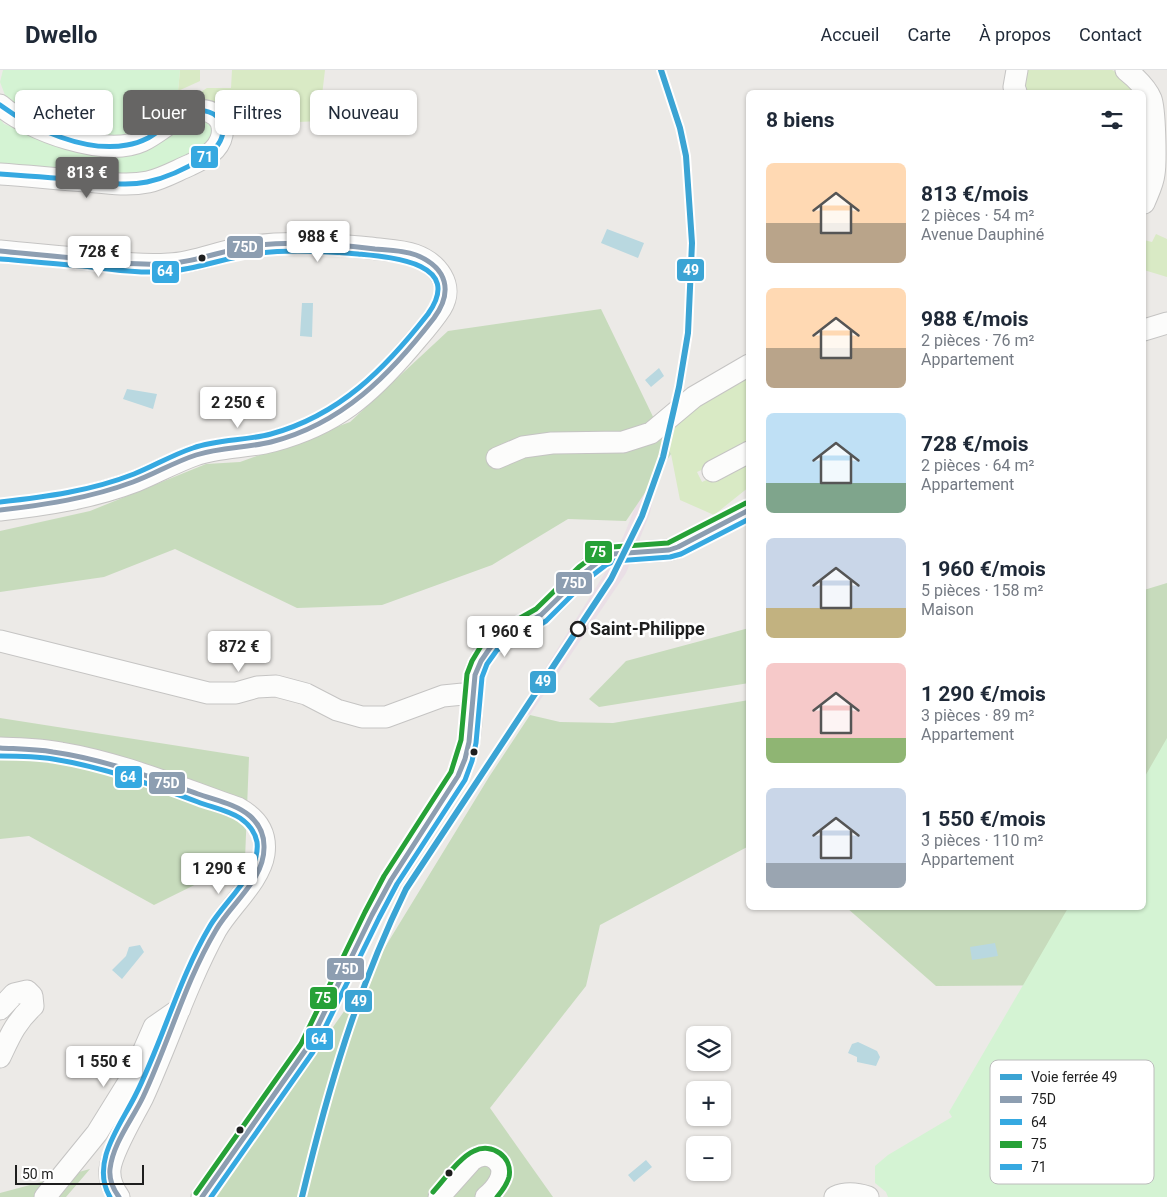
<!DOCTYPE html>
<html lang="fr">
<head>
<meta charset="utf-8">
<style>
  body { margin:0; font-family:Roboto,sans-serif; background:#f6f6f7; color:#1f2937; height:100vh; display:flex; flex-direction:column; font-size:19px; white-space:nowrap }
  * { box-sizing:border-box; margin:0 }
  p { font-size:16px; color:#747a83 }
  .icon { flex:none; width:28px; height:28px; fill:none; stroke:currentColor; stroke-width:2; stroke-linecap:round; stroke-linejoin:round }
  .map { position:relative; flex:1; overflow:hidden }
  .details { position:absolute; left:746px; top:20px; width:400px; height:820px; display:flex; flex-direction:column; background:#fff; border-radius:8px; box-shadow:0 1px 4px #0004 }
  .details>* { flex:none }
  .hud { position:absolute; left:15px; top:20px; width:475px; height:45px; display:flex; gap:10px }
  .buttons { position:absolute; left:686px; top:956px; display:grid; gap:10px }
  .buttons a { display:grid; place-items:center; width:45px; height:45px; border-radius:8px; background:#fff; box-shadow:0 1px 4px #0004; font-size:25px }
  .scale { position:absolute; left:15px; bottom:12px; width:129px; box-sizing:border-box; padding-left:5px; border:2px solid #1e1e1e; border-top:0; font-size:14px; line-height:18px; white-space:nowrap; color:#1e1e1e; -webkit-text-stroke:4px #fff; paint-order:stroke }
  .price { position:absolute; translate:-50% -42px; padding:0 11px; border-radius:5px; background:#fff; color:#222; font-size:16px; line-height:32px; filter:drop-shadow(0 1px 2px #0008) }
  .price::after { content:''; position:absolute; left:50%; top:30px; width:15px; height:11px; margin-left:-8px; background:inherit; clip-path:polygon(0 0,100% 0,50% 100%) }
  .price.on { background:#666564; color:#fff }
  ul { padding:0; list-style:none }
  li { display:flex; align-items:center; gap:15px; height:125px; padding:0 20px }
  li span { display:grid; place-items:center; flex:none; width:140px; height:100px; border-radius:8px; color:#555 }
  li>.icon { margin-inline-start:auto }
  span .icon { width:60px; height:60px; fill:#fffc; stroke-width:1 }
  li b { font-size:21px }
  h2 { display:flex; justify-content:space-between; align-items:center; height:60px; padding:0 20px; font-size:21px }
  .chip { padding:0 18px; border-radius:8px; background:#fff; box-shadow:0 1px 4px #0004; font-size:18px; line-height:45px }
  .chip.on { background:#666564; color:#fff }
  header { display:flex; align-items:center; gap:30px; box-sizing:border-box; height:70px; padding:0 25px; background:#fff; border-bottom:1px solid #e0e1e3 }
  header strong { font-size:24px }
  nav { display:flex; gap:28px; margin-inline-start:auto; font-size:18px }
  .map>svg:first-child { display:block }
  .industrial { fill:#eadfe6 }
  .grass { fill:#d9eac5 }
  .forest { fill:#c7dbbc }
  .park { fill:#d4f3d3 }
  .water { fill:#b9d8e0 }
  .lines { fill:none; stroke-linecap:round; stroke-linejoin:round }
  .minor-casing { stroke:#c5c4c3; stroke-width:23 }
  .minor { stroke:#fcfcfb; stroke-width:21 }
  .bus-1-casing { stroke:#fff; stroke-width:9 }
  .bus-2-casing { stroke:#fff; stroke-width:9 }
  .bus-3-casing { stroke:#fff; stroke-width:9 }
  .bus-4-casing { stroke:#fff; stroke-width:9 }
  .bus-1 { stroke:#8d9eb1; stroke-width:5 }
  .bus-2 { stroke:#36a9e1; stroke-width:5 }
  .bus-3 { stroke:#26a137; stroke-width:5 }
  .bus-4 { stroke:#36a9e1; stroke-width:5 }
  .rail-1-casing { stroke:#fff; stroke-width:10 }
  .rail-1 { stroke:#3ba4d4; stroke-width:6 }
  .bus-dot { fill:#1e1e1e; stroke:#fff; stroke-width:2 }
  .stop-dot { fill:#fff; stroke:#1e1e1e; stroke-width:2.5 }
  .labels { text-anchor:middle; stroke-width:5; stroke-linejoin:round; paint-order:stroke }
  .stop-label { font-size:18px; font-weight:bold; fill:#1e1e1e; stroke:#fff; text-anchor:start }
  .key { fill:#fff; stroke:#bcbcbc; stroke-width:1 }
  .key-label { font-size:14px; fill:#1e1e1e }
  .line-badge { stroke:#fff; stroke-width:2 }
  .badge-label { font-size:14px; text-anchor:middle; font-weight:bold; fill:#fff }
</style>
</head>
<body>
<header>
<strong>Dwello</strong>
<nav><a>Accueil</a><a>Carte</a><a>À propos</a><a>Contact</a></nav>
</header>
<div class="map">
<svg width="1167" height="1127" viewBox="0 0 1167 1127">
  <rect width="100%" height="100%" fill="#eceae7"/>
  <path class="industrial" d="M641 423 654 424 650 443 626 503 530 645 518 642 608 498 624 465Z"/>
  <path class="grass" d="M180 0H200V11L178 21Z
    M232 0H325L319 51 239 55C220 31 217 32 188 35L186 31 207 18H231Z
    M1023 0H1112L1126 7 1138 22H1019Z
    M1156 164 1167 169V207L1144 200V170L1152 172Z
    M749 301V378L697 402 702 412 749 390V417L714 445 680 430 671 384 660 361Z"/>
  <path class="forest" d="M601 239 671 384 626 451 568 449 492 495 382 535 297 538 175 479 104 507 0 522V461L90 441 206 394 240 392 350 352 448 261Z
    M1167 513V938L1076 915 936 916 847 838H1144V520Z
    M749 558V613L599 637 589 629 626 591Z
    M749 630V776L600 855 586 916 490 1038 553 1127H213L357 923 489 707 530 645 560 652 613 653Z
    M0 648 249 687 245 790 154 835 29 766 0 769Z
    M90 1099 66 1127H0V1123Z"/>
  <path class="park" d="M3 0H180L178 21 169 41 152 56 136 64 115 67 91 65 17 37 5 25 0 12Z
    M206 47 215 60 210 73 162 99 144 103H121L0 94V49L4 54 89 84 119 87 153 78 192 49Z
    M1167 668V1127H888L886 1122 875 1113V1096L888 1085 952 1047 949 1042 1068 838H1144V708Z"/>
  <path class="water" d="M607 159 644 173 638 188 601 173Z
    M302 233H313L312 267 300 266Z
    M659 298 664 306 651 317 645 310Z
    M127 319 157 324 153 339 123 329Z
    M995 873 998 886 972 890 970 877Z
    M140 875 144 882 122 909 112 900 126 886 129 877Z
    M858 972 877 981 880 987 876 996 857 992V987L848 983 852 974Z
    M646 1090 652 1097 634 1112 628 1105Z"/>
  <g class="lines">
    <defs>
      <path id="minor" d="M1126 0C1136 8 1146 17 1151 29 1155 39 1156 92 1154 104 1153 114 1148 123 1144 133
        M1016 22 1014 17 1017 0
        M0 35C28 60 105 88 142 71 158 64 178 44 194 41 211 38 225 47 222 65 219 81 203 89 190 95 176 101 162 109 148 112 128 116 107 113 87 111 58 109 29 106 0 104
        M0 181C28 184 56 186 84 189 112 192 140 196 169 194 194 193 217 182 241 178 283 170 328 174 370 178 384 180 401 180 415 185 437 193 455 215 441 238 432 252 421 264 410 277 369 325 336 354 273 371 248 378 220 376 195 385 175 392 156 403 136 411 92 428 46 435 0 440
        M1144 260 1167 253
        M497 388 523 377 552 373 623 372 651 363 694 327 749 295
        M713 401 749 382
        M0 571 208 623H236L257 617 276 616 306 624 337 640 362 647H386L443 626 473 623
        M0 678C21 679 41 679 61 683 122 693 180 718 238 738 256 748 267 762 264 784 260 811 230 836 216 860 187 913 168 972 143 1027 134 1045 112 1081 110 1099 109 1109 113 1119 119 1127
        M0 939 14 924 27 921 32 926 33 936C15 953 10 966 0 987
        M45 1127 97 1063 133 1005 154 957 180 939
        M202 1127 307 978 372 845 391 810 458 706C469 683 471 661 472 635 473 624 472 612 476 601 479 592 485 582 492 575 506 562 526 556 541 545 566 526 583 494 613 484L669 480 678 477 749 440
        M439 1127 472 1090C490 1077 509 1094 499 1112 496 1118 491 1123 486 1127
        M835 1127C846 1122 856 1123 868 1127"/>
    </defs>
    <use href="#minor" class="minor-casing"/>
    <use href="#minor" class="minor"/>
    <defs>
      <path id="bus-1" d="M0 181C28 184 55 186 83 189 108 192 133 195 158 194 193 194 224 179 258 175 297 171 336 174 375 179 389 180 403 180 416 185 448 198 453 222 434 248 390 305 342 354 271 372 246 378 220 377 196 385 174 392 155 404 133 412 90 428 45 435 0 440
        M0 678C18 679 35 679 53 682 103 689 151 707 198 724 215 730 236 734 250 746 259 754 264 765 264 776 265 810 231 833 216 860 185 912 169 972 143 1027 132 1050 113 1073 110 1099 109 1109 113 1119 119 1127
        M202 1127 307 978 372 845 391 810 458 706 465 689 469 672 475 605 481 591 492 575 503 566 541 545 584 503 602 489 613 484 669 480 678 477 749 440"/>
      <path id="bus-2" d="M0 189C28 191 56 194 83 196 108 199 134 203 159 202 194 201 225 187 259 183 292 179 325 181 358 184 390 187 465 192 428 244 385 299 340 345 271 364 245 371 218 369 193 378 172 385 154 396 134 404 91 421 45 427 0 432
        M0 686C18 686 35 686 53 689 103 697 150 714 198 732 211 737 228 740 240 748 249 754 255 762 257 772 261 802 224 832 210 856 178 910 163 971 135 1026 120 1056 90 1093 110 1127
        M211 1127 313 982 379 848 397 814 465 710 472 691 476 673 482 607 487 594 497 580 546 551 589 508 606 495 615 491 670 487 681 484 749 449"/>
      <path id="bus-3" d="M433 1122C444 1110 460 1087 474 1081 492 1072 513 1087 509 1107 507 1115 502 1121 497 1127
        M196 1123 301 974 365 842 384 806 451 702 461 670 467 604 472 591 481 576 499 560 536 539 579 497 599 482 612 477 668 473 746 433"/>
      <path id="bus-4" d="M0 35C32 59 86 83 127 75 134 74 142 71 148 68 166 58 187 34 209 42 215 44 220 48 222 55 226 69 214 82 203 88 187 98 166 108 147 112 127 116 107 113 87 111 58 108 29 106 0 104"/>
    </defs>
    <use href="#bus-1" class="bus-1-casing"/>
    <use href="#bus-2" class="bus-2-casing"/>
    <use href="#bus-3" class="bus-3-casing"/>
    <use href="#bus-4" class="bus-4-casing"/>
    <use href="#bus-1" class="bus-1"/>
    <use href="#bus-2" class="bus-2"/>
    <use href="#bus-3" class="bus-3"/>
    <use href="#bus-4" class="bus-4"/>
    <defs>
      <path id="rail-1" d="M302 1127C328 1019 357 919 406 819L611 509 642 446 663 387 679 317 688 263 692 173 686 86 680 58 661 0"/>
    </defs>
    <use href="#rail-1" class="rail-1-casing"/>
    <use href="#rail-1" class="rail-1"/>
  </g>
  <g class="bus-dot">
    <circle cx="202" cy="188" r="4.5"/>
    <circle cx="474" cy="682" r="4.5"/>
    <circle cx="240" cy="1060" r="4.5"/>
    <circle cx="449" cy="1103" r="4.5"/>
  </g>
  <circle class="stop-dot" cx="578" cy="559" r="7"/>
  <g class="labels">
    <g class="stop-label">
      <text x="590" y="565">Saint-Philippe</text>
    </g>
  </g>
  <rect x="990" y="990" width="164" height="124" rx="8" class="key"/>
  <rect x="1000" y="1004" width="22" height="6" fill="#3ba4d4"/>
  <rect x="1000" y="1026" width="22" height="7" fill="#8d9eb1"/>
  <rect x="1000" y="1049" width="22" height="6" fill="#36a9e1"/>
  <rect x="1000" y="1071" width="22" height="7" fill="#26a137"/>
  <rect x="1000" y="1094" width="22" height="6" fill="#36a9e1"/>
  <g class="key-label">
    <text x="1031" y="1012">Voie ferrée 49</text>
    <text x="1031" y="1034">75D</text>
    <text x="1031" y="1057">64</text>
    <text x="1031" y="1079">75</text>
    <text x="1031" y="1102">71</text>
  </g>
  <g class="line-badge">
    <rect x="190" y="75" width="29" height="24" rx="5" fill="#36a9e1"/>
    <rect x="226" y="165" width="38" height="24" rx="5" fill="#8d9eb1"/>
    <rect x="676" y="188" width="29" height="24" rx="5" fill="#3ba4d4"/>
    <rect x="151" y="190" width="29" height="24" rx="5" fill="#36a9e1"/>
    <rect x="584" y="470" width="29" height="24" rx="5" fill="#26a137"/>
    <rect x="555" y="501" width="38" height="24" rx="5" fill="#8d9eb1"/>
    <rect x="529" y="600" width="28" height="24" rx="5" fill="#3ba4d4"/>
    <rect x="114" y="695" width="29" height="24" rx="5" fill="#36a9e1"/>
    <rect x="148" y="701" width="38" height="24" rx="5" fill="#8d9eb1"/>
    <rect x="326" y="887" width="39" height="24" rx="5" fill="#8d9eb1"/>
    <rect x="309" y="916" width="29" height="24" rx="5" fill="#26a137"/>
    <rect x="344" y="919" width="29" height="24" rx="5" fill="#3ba4d4"/>
    <rect x="305" y="957" width="29" height="24" rx="5" fill="#36a9e1"/>
  </g>
  <g class="badge-label">
    <text x="205" y="92">71</text>
    <text x="245" y="182">75D</text>
    <text x="691" y="205">49</text>
    <text x="165" y="206">64</text>
    <text x="598" y="487">75</text>
    <text x="574" y="518">75D</text>
    <text x="543" y="616">49</text>
    <text x="128" y="712">64</text>
    <text x="167" y="718">75D</text>
    <text x="346" y="904">75D</text>
    <text x="323" y="933">75</text>
    <text x="359" y="936">49</text>
    <text x="319" y="974">64</text>
  </g>
</svg>
<div class="buttons">
<a><svg class="icon" aria-label="layers" viewBox="0 0 24 24"><path d="M12 4l9 5-9 5-9-5zM3 14l9 5 9-5"/></svg></a>
<a>+</a>
<a>−</a>
</div>
<div class="scale">50 m</div>
<b class="price on" style="left:87px;top:129px">813 €</b>
<b class="price" style="left:318px;top:193px">988 €</b>
<b class="price" style="left:99px;top:208px">728 €</b>
<b class="price" style="left:238px;top:359px">2 250 €</b>
<b class="price" style="left:505px;top:588px">1 960 €</b>
<b class="price" style="left:239px;top:603px">872 €</b>
<b class="price" style="left:219px;top:825px">1 290 €</b>
<b class="price" style="left:104px;top:1018px">1 550 €</b>
<div class="hud">
<a class="chip">Acheter</a>
<a class="chip on">Louer</a>
<a class="chip">Filtres</a>
<a class="chip">Nouveau</a>
</div>
<section class="details">
<h2>8 biens<svg class="icon" aria-label="filters" viewBox="0 0 24 24"><path d="M4 7h16M4 17h16"/><circle cx="9" cy="7" r="2"/><circle cx="15" cy="17" r="2"/></svg></h2>
<ul>
<li><span style="background:linear-gradient(#ffd9b3 60%,#b9a48a 0)"><svg class="icon" aria-label="home" viewBox="0 0 24 24"><path d="M3 11l9-7 9 7M6 9v11h12V9"/></svg></span><div><b>813 €/mois</b><p>2 pièces · 54 m²</p><p>Avenue Dauphiné</p></div></li>
<li><span style="background:linear-gradient(#ffd9b3 60%,#b9a48a 0)"><svg class="icon" aria-label="home" viewBox="0 0 24 24"><path d="M3 11l9-7 9 7M6 9v11h12V9"/></svg></span><div><b>988 €/mois</b><p>2 pièces · 76 m²</p><p>Appartement</p></div></li>
<li><span style="background:linear-gradient(#bfe0f5 70%,#7fa58c 0)"><svg class="icon" aria-label="home" viewBox="0 0 24 24"><path d="M3 11l9-7 9 7M6 9v11h12V9"/></svg></span><div><b>728 €/mois</b><p>2 pièces · 64 m²</p><p>Appartement</p></div></li>
<li><span style="background:linear-gradient(#c9d6e8 70%,#c2b280 0)"><svg class="icon" aria-label="home" viewBox="0 0 24 24"><path d="M3 11l9-7 9 7M6 9v11h12V9"/></svg></span><div><b>1 960 €/mois</b><p>5 pièces · 158 m²</p><p>Maison</p></div></li>
<li><span style="background:linear-gradient(#f6c9c9 75%,#8fb573 0)"><svg class="icon" aria-label="home" viewBox="0 0 24 24"><path d="M3 11l9-7 9 7M6 9v11h12V9"/></svg></span><div><b>1 290 €/mois</b><p>3 pièces · 89 m²</p><p>Appartement</p></div></li>
<li><span style="background:linear-gradient(#c9d6e8 75%,#9aa5b1 0)"><svg class="icon" aria-label="home" viewBox="0 0 24 24"><path d="M3 11l9-7 9 7M6 9v11h12V9"/></svg></span><div><b>1 550 €/mois</b><p>3 pièces · 110 m²</p><p>Appartement</p></div></li>
</ul>
</section>
</div>
</body>
</html>
